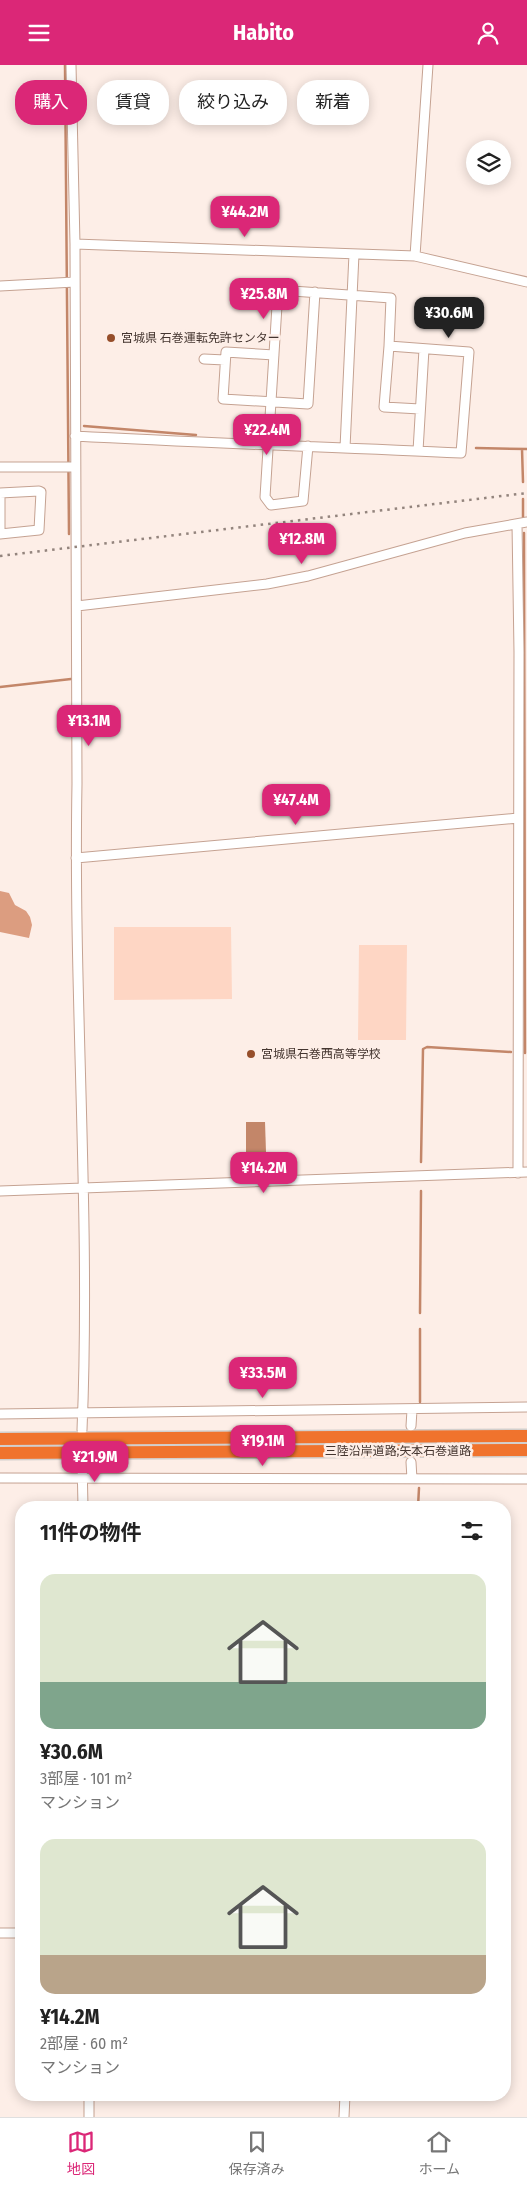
<!DOCTYPE html>
<html lang="ja">
<head>
<meta charset="utf-8">
<style>
  body { margin:0; font-family:"Fira Sans Condensed","Noto Sans JP",sans-serif; background:#f2f2f2; color:#222; height:100vh; display:flex; flex-direction:column; font-size:19px; white-space:nowrap }
  * { box-sizing:border-box; margin:0 }
  p { font-size:16px; color:#767676 }
  .icon { flex:none; width:28px; height:28px; fill:none; stroke:currentColor; stroke-width:2; stroke-linecap:round; stroke-linejoin:round }
  .map { position:relative; flex:1; overflow:hidden }
  .sheet { position:absolute; left:15px; top:1436px; width:496px; height:600px; display:flex; flex-direction:column; background:#fff; border-radius:20px; box-shadow:0 2px 12px #0003 }
  .sheet>* { flex:none }
  .hud { position:absolute; left:15px; top:15px; width:498px; height:45px; display:flex; gap:10px }
  .tools { position:absolute; left:466px; top:75px; display:grid; gap:10px }
  .tools a { display:grid; place-items:center; width:45px; height:45px; border-radius:50%; background:#fff; box-shadow:0 2px 12px #0003; font-size:25px }
  .price { position:absolute; translate:-50% -42px; padding:0 11px; border-radius:10px; background:#db2777; color:#fff; font-size:16px; line-height:32px; filter:drop-shadow(0 1px 2px #0008) }
  .price::after { content:''; position:absolute; left:50%; top:30px; width:15px; height:11px; margin-left:-8px; background:inherit; clip-path:polygon(0 0,100% 0,50% 100%) }
  .price.active { background:#222; color:#fff }
  ul { padding:0; list-style:none }
  li { display:grid; align-content:center; gap:10px; height:265px; padding:0 25px }
  li span { display:grid; place-items:center; height:155px; border-radius:15px; color:#555 }
  li>.icon { margin-inline-start:auto }
  span .icon { width:90px; height:90px; fill:#fffc; stroke-width:1 }
  li b { font-size:21px }
  h2 { display:flex; justify-content:space-between; align-items:center; height:60px; padding:0 25px; font-size:21px }
  .tag { padding:0 18px; border-radius:20px; background:#fff; box-shadow:0 2px 12px #0003; font-size:18px; line-height:45px }
  .tag.active { background:#db2777; color:#fff }
  header { display:flex; justify-content:space-between; align-items:center; height:65px; padding:0 25px; background:#db2777; color:#fff; font-size:22px; font-weight:700 }
  .dock { display:flex; justify-content:space-around; align-items:center; height:70px; border-top:1px solid #e0e0e0; background:#fff; font-size:14px; color:#767676 }
  .dock a { display:grid; justify-items:center; gap:2px }
  .dock .active { color:#db2777 }
  .map>svg:first-child { display:block }
  .green { fill:#fed6c4 }
  .forest { fill:#dc9d80 }
  .water { fill:#c38669 }
  .lines { fill:none; stroke-linecap:round; stroke-linejoin:round }
  .stream { stroke:#c38669; stroke-width:2.5 }
  .minor-casing { stroke:#c5a292; stroke-width:11 }
  .highway-casing { stroke:#d2cfcd; stroke-width:15 }
  .minor { stroke:#fff; stroke-width:9 }
  .highway { stroke:#f0732d; stroke-width:12 }
  .rail { stroke:#93847d; stroke-width:2.5; stroke-dasharray:2.5 5; stroke-linecap:butt }
  .poi-dot { fill:#964e2a; stroke:#fdeee7; stroke-width:2 }
  .labels { text-anchor:middle; stroke-width:5; stroke-linejoin:round; paint-order:stroke }
  .poi-label { font-size:12px; fill:#44352f; stroke:#fdeee7; text-anchor:start }
  .street-label { font-size:12px; fill:#44352f; stroke:#fdeee7 }
</style>
</head>
<body>
<header><svg class="icon" aria-label="menu" viewBox="0 0 24 24"><path d="M4 6h16M4 12h16M4 18h16"/></svg>Habito<svg class="icon" aria-label="person" viewBox="0 0 24 24"><circle cx="12" cy="8" r="4"/><path d="M4 21q1-7 8-7t8 7"/></svg></header>
<div class="map">
<svg width="527" height="2052" viewBox="0 0 527 2052">
  <rect width="100%" height="100%" fill="#fdeee7"/>
  <path class="green" d="M114 862H231L232 934 114 935Z
    M359 880H407L406 975H358Z"/>
  <path class="forest" d="M0 826 9 828 15 840 26 846 30 852 32 860 29 873 0 867Z"/>
  <path class="water" d="M246 1057H265L266 1087H246Z"/>
  <g class="lines">
    <path class="stream" d="M65 0 69 469
      M84 361 196 370
      M476 383 527 384
      M522 384 523 417
      M523 434V452
      M524 468 525 988
      M0 622 71 614
      M421 1097 423 984 427 982 511 987
      M420 1248 421 1126
      M420 1264V1337
      M418 1442 419 1423"/>
    <defs>
      <path id="minor" d="M71 0 75 179 77 719C73 934 91 1149 82 1365
        M75 179 415 191 527 217
        M415 191 428 0
        M0 221 75 217
        M389 281 384 342 420 344
        M274 290 226 287 223 334 308 339 315 227
        M204 294 225 295
        M75 371C203 378 332 382 461 388L469 287 389 281 391 233 278 225 265 432 271 440 303 436 308 381
        M345 383 354 189
        M418 386 424 284
        M0 402H74
        M517 459 519 587 518 1108
        M0 469 39 465 41 427 39 426 0 428V468
        M77 541 267 519 308 511 465 468 527 457
        M76 793 518 753
        M0 1126 527 1107
        M0 1349 527 1342
        M411 1361 412 1345
        M82 1395 83 1442
        M411 1397 412 1414
        M0 1413 527 1414
        M0 1868H21
        M89 2030V2052
        M344 2052 345 2030"/>
      <path id="highway" d="M0 1374 527 1371
        M0 1388 527 1385"/>
    </defs>
    <use href="#minor" class="minor-casing"/>
    <use href="#highway" class="highway-casing"/>
    <use href="#minor" class="minor"/>
    <use href="#highway" class="highway"/>
    <path class="rail" d="M0 491 527 428"/>
  </g>
  <g class="poi-dot">
    <circle cx="111" cy="273" r="5"/>
    <circle cx="251" cy="989" r="5"/>
  </g>
  <g class="labels">
    <g class="poi-label">
      <text x="121" y="277">宮城県 石巻運転免許センター</text>
      <text x="261" y="993">宮城県石巻西高等学校</text>
    </g>
    <g class="street-label">
      <text x="398" y="1390">三陸沿岸道路;矢本石巻道路</text>
    </g>
  </g>
</svg>
<div class="tools">
<a><svg class="icon" aria-label="layers" viewBox="0 0 24 24"><path d="M12 4l9 5-9 5-9-5zM3 14l9 5 9-5"/></svg></a>
</div>
<b class="price" style="left:245px;top:173px">¥44.2M</b>
<b class="price" style="left:264px;top:255px">¥25.8M</b>
<b class="price active" style="left:449px;top:274px">¥30.6M</b>
<b class="price" style="left:267px;top:391px">¥22.4M</b>
<b class="price" style="left:302px;top:500px">¥12.8M</b>
<b class="price" style="left:89px;top:682px">¥13.1M</b>
<b class="price" style="left:296px;top:761px">¥47.4M</b>
<b class="price" style="left:264px;top:1129px">¥14.2M</b>
<b class="price" style="left:263px;top:1334px">¥33.5M</b>
<b class="price" style="left:263px;top:1402px">¥19.1M</b>
<b class="price" style="left:95px;top:1418px">¥21.9M</b>
<div class="hud">
<a class="tag active">購入</a>
<a class="tag">賃貸</a>
<a class="tag">絞り込み</a>
<a class="tag">新着</a>
</div>
<section class="sheet">
<h2>11件の物件<svg class="icon" aria-label="filters" viewBox="0 0 24 24"><path d="M4 7h16M4 17h16"/><circle cx="9" cy="7" r="2"/><circle cx="15" cy="17" r="2"/></svg></h2>
<ul>
<li><span style="background:linear-gradient(#dfe7d0 70%,#7fa58c 0)"><svg class="icon" aria-label="home" viewBox="0 0 24 24"><path d="M3 11l9-7 9 7M6 9v11h12V9"/></svg></span><div><b>¥30.6M</b><p>3部屋 · 101 m²</p><p>マンション</p></div></li>
<li><span style="background:linear-gradient(#dfe7d0 75%,#b9a48a 0)"><svg class="icon" aria-label="home" viewBox="0 0 24 24"><path d="M3 11l9-7 9 7M6 9v11h12V9"/></svg></span><div><b>¥14.2M</b><p>2部屋 · 60 m²</p><p>マンション</p></div></li>
</ul>
</section>
</div>
<nav class="dock">
<a class="active"><svg class="icon" aria-label="map" viewBox="0 0 24 24"><path d="M3 6l6-2 6 2 6-2v14l-6 2-6-2-6 2zM9 4v14M15 6v14"/></svg>地図</a>
<a><svg class="icon" aria-label="saved" viewBox="0 0 24 24"><path d="M7 4h10v16l-5-4-5 4z"/></svg>保存済み</a>
<a><svg class="icon" aria-label="home" viewBox="0 0 24 24"><path d="M3 11l9-7 9 7M6 9v11h12V9"/></svg>ホーム</a>
</nav>
</body>
</html>
